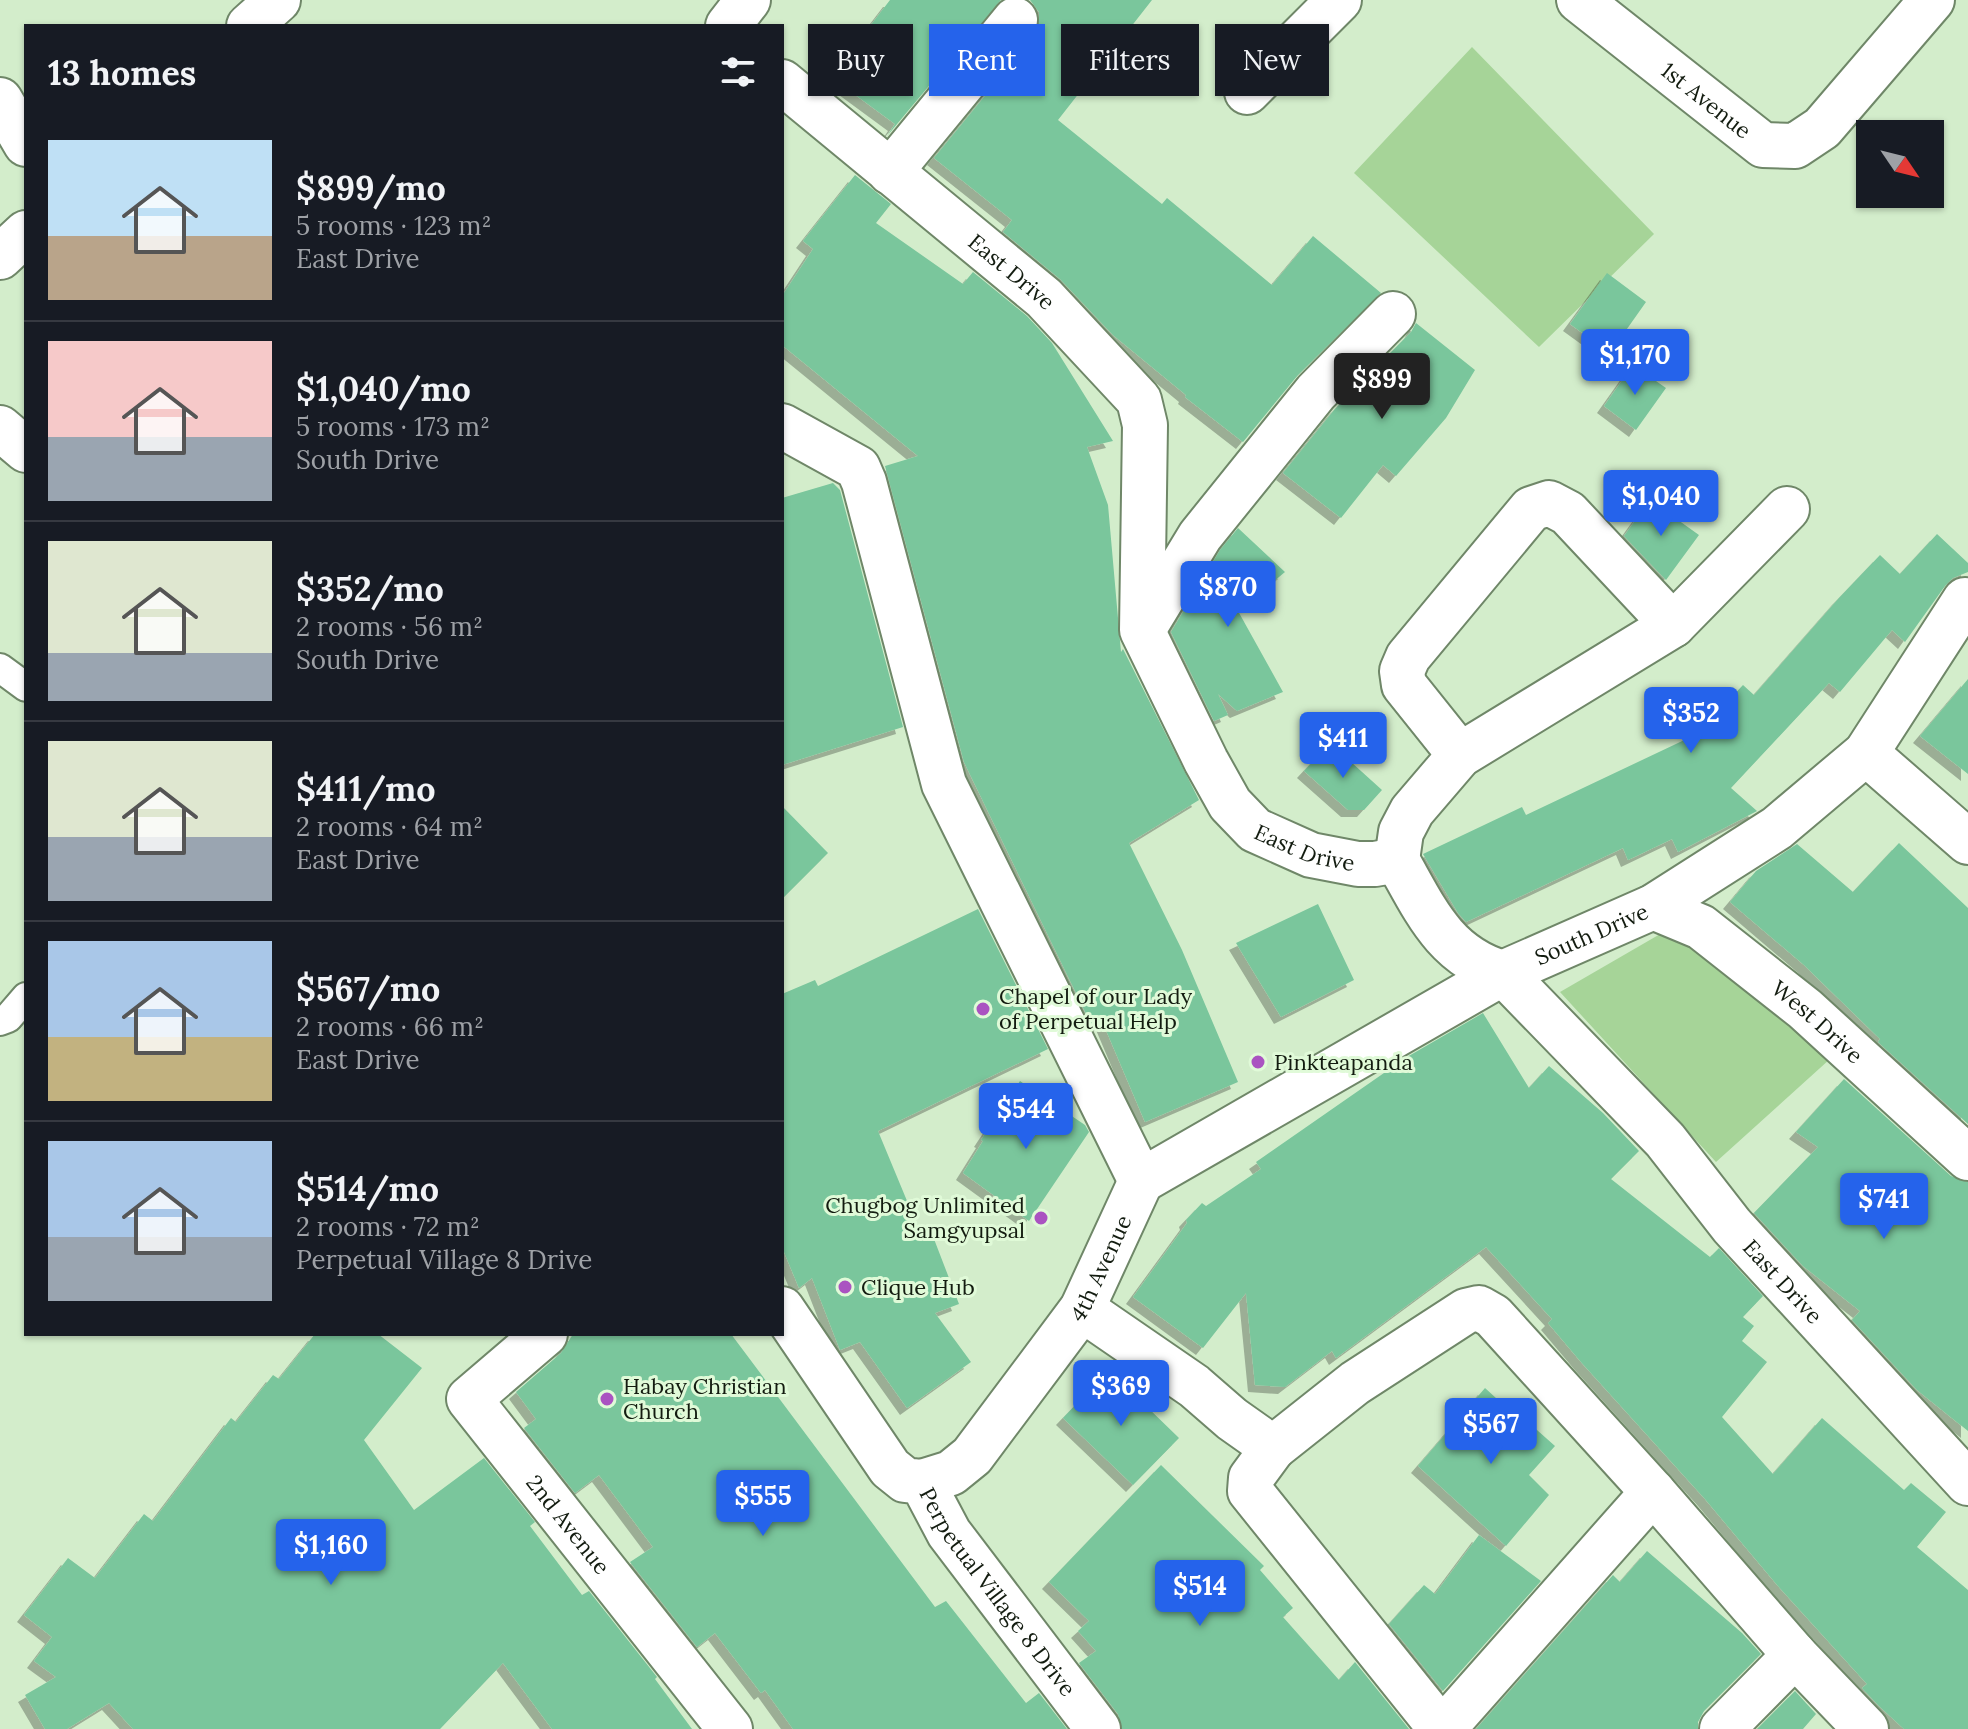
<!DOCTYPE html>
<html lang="en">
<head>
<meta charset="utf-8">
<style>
  body { margin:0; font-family:Lora,serif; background:#20242c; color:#f1f3f6; height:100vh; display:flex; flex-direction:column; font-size:30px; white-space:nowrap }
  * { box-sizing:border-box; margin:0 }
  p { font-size:26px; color:#9ea1a6 }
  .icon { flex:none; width:44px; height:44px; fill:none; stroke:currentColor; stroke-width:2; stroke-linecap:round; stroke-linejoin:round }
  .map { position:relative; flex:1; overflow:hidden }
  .drawer { position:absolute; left:24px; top:24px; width:760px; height:1312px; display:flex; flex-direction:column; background:#171b24; border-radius:0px; box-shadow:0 2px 6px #0004 }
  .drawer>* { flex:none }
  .hud { position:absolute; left:808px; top:24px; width:760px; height:72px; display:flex; gap:16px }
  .needle { width:52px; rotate:125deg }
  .controls { position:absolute; left:1856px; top:120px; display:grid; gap:16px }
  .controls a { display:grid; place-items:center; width:88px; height:88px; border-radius:0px; background:#171b24; box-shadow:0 2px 6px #0004; font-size:40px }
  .price { position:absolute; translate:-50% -68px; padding:0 18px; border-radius:8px; background:#2563eb; color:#fff; font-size:26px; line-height:52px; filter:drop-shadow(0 2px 4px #0008) }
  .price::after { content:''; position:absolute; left:50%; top:48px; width:24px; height:18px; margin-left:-12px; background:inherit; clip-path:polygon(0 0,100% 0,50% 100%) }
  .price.on { background:#222; color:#fff }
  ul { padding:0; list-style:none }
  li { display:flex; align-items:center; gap:24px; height:200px; padding:0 24px }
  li+li { border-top:2px solid #363941 }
  li span { display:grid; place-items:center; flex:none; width:224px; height:160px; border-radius:0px; color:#555 }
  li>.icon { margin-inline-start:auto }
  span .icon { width:96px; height:96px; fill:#fffc; stroke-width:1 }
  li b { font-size:34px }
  h2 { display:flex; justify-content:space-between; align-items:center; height:96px; padding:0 24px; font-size:34px }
  .pill { padding:0 28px; border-radius:0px; background:#171b24; box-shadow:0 2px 6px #0004; font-size:28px; line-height:72px }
  .pill.on { background:#2563eb; color:#fff }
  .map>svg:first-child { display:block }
  .green { fill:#a6d498 }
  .building { fill:#7ac69c; filter:url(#shadow) }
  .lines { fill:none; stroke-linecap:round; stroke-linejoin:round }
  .lane-casing { stroke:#6f8768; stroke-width:32 }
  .street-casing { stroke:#6f8768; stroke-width:48 }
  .secondary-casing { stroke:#6f8768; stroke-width:48 }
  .primary-casing { stroke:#6f8768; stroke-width:48 }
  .lane { stroke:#fff; stroke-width:28 }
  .street { stroke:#fff; stroke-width:44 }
  .secondary { stroke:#fff; stroke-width:44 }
  .primary { stroke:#fff; stroke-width:44 }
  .poi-dot { fill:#aa53c1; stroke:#e0fad8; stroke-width:3 }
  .labels { text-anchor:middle; stroke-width:6; stroke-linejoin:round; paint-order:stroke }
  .street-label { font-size:22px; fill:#131c10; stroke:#e0fad8 }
  .poi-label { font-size:22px; fill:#131c10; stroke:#e0fad8; text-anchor:start }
</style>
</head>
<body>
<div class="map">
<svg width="1968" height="1729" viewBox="0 0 1968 1729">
  <defs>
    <filter id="shadow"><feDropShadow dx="-7" dy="7" stdDeviation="0" flood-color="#0004"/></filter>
  </defs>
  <rect width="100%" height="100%" fill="#d3edcb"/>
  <path class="green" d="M1472 47 1654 234 1539 347 1354 173Z
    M1674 926 1830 1059 1716 1162 1560 992Z"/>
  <path class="building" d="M890 0H1001L887 136 895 124 831 77Z
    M1030 0H1152L1058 120 1162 204 1167 198 1272 285 1313 236 1381 293 1298 375 1243 442 1185 397 1186 395 1113 335 1060 279 1003 232 1012 220 934 158 1035 35 1039 25V12Z
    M855 175 891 204 876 223 963 284 973 272 1027 316 1052 343 1113 441 1087 447 1108 505 1121 652 1123 649 1199 800 1129 843 1182 950 1238 1082 1145 1122 1103 1023 1093 1028 964 762 885 466 918 456 782 345V296L813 249 803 241Z
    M1607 273 1646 302 1610 353 1570 324Z
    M1416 323 1475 370 1446 418 1396 476 1383 465 1341 518 1283 473 1335 409 1411 332Z
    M1633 365 1666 388 1636 430 1604 406Z
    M833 483 840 490 903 727 782 765V498Z
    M1650 500 1699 535 1666 580 1624 536Z
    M1238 528 1285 572 1238 611 1283 692 1237 711 1218 694 1228 715 1214 721 1171 632 1220 550Z
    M1937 534 1968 563V572L1953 578 1945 586 1905 642 1892 630 1840 692 1829 683 1731 788 1757 811 1678 852 1672 839 1628 860 1623 848 1466 922 1458 913 1423 854 1522 807 1526 815 1697 734 1743 685 1754 695 1839 598 1880 555 1900 574Z
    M1968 679V774L1920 736Z
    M1330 743 1382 790 1364 810H1348L1304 771Z
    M782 806 828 853 782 899Z
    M1899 843 1968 908V1124L1878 1042 1880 1039 1804 965 1730 902 1756 871 1797 844 1853 892Z
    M1318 904 1354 980 1281 1017 1236 943Z
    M978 909 1048 1049 878 1131 922 1237 929 1226 959 1304 935 1313 971 1362 907 1408 860 1342 840 1350 812 1278 799 1288 782 1247V994L815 980 818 986Z
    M1483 1013 1529 1088 1549 1066 1603 1113 1639 1151 1611 1179 1710 1257 1719 1248 1763 1296 1743 1317 1754 1326 1742 1341 1767 1362 1722 1417 1773 1474 1822 1418 1904 1490 1911 1483 1946 1512 1917 1547 1968 1590V1729H1904L1879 1706 1862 1688 1867 1684 1778 1586 1705 1499 1581 1362 1548 1323 1552 1319 1486 1247 1336 1358 1332 1351 1285 1387 1255 1385 1246 1293 1203 1348 1133 1297 1187 1223 1186 1220 1202 1203 1206 1206 1261 1169 1256 1162 1407 1057Z
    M1844 1079 1951 1176 1968 1182V1431L1917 1390 1852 1320 1860 1311 1803 1266 1754 1213 1818 1147 1796 1132Z
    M1020 1081 1085 1125 1089 1132 1029 1221 963 1173 983 1141 981 1140Z
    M315 1334H378L422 1368 364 1440 414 1510 484 1458 535 1522 530 1526 582 1595 589 1591 657 1677 655 1679 692 1729H552L503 1663 440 1729H133L109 1703 67 1729H45L25 1695 56 1677 34 1661 52 1637 24 1615 68 1558 95 1578 144 1514 153 1521 231 1418 236 1422 273 1375 279 1379Z
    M573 1334H731L935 1607 946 1601 1026 1703 1039 1693 1067 1729H793L765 1690 761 1693 715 1633 697 1647 630 1562 653 1547 599 1475 575 1493 524 1428 536 1419 516 1392 561 1353Z
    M1109 1370 1179 1438 1133 1485 1063 1418Z
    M1485 1388 1508 1409 1510 1406 1555 1446 1529 1475 1549 1495 1506 1546 1418 1466Z
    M1161 1465 1264 1566 1260 1570 1293 1608 1283 1617 1339 1680 1355 1662 1409 1729H1122L1118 1714 1079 1663 1096 1651 1078 1631 1089 1621 1049 1582Z
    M1479 1535 1541 1581 1443 1691 1389 1624 1424 1585 1435 1594Z
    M1647 1551 1742 1633 1761 1654 1704 1711 1698 1722V1729H1476L1613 1575 1620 1582Z
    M1795 1691 1816 1714 1803 1729H1757Z"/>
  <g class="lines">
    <defs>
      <path id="lane" d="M0 668 26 687
        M0 1021 8 1018 26 997"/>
      <g id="street">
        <path id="s1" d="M1579 0 1763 145 1795 146 1822 128 1932 0"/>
        <path d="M728 26 748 0"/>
        <path id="s2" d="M782 82 1044 298 1139 400 1145 425 1142 630 1206 761 1230 804 1255 830 1311 855 1358 864H1375L1397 860C1425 909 1444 956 1503 973L1665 1140 1732 1226 1968 1483"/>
        <path d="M1247 92 1339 0"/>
        <path d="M890 172 1015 20"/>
        <path d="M782 426 858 468 864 482 944 784 1141 1181"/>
        <path d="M0 428 26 450"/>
        <path d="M1144 628 1200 536 1316 392 1393 314"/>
        <path d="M1866 753 1968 842"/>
        <path d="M1460 755 1404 685 1402 671 1408 657 1531 509 1549 503 1568 513 1673 625"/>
        <path d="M1397 860 1401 832 1412 811 1460 755 1673 625 1787 509"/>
        <path id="s3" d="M1653 907 1701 927 1805 1009 1968 1158"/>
        <path id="s4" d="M1141 1181 1503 973 1653 907 1777 828 1866 753 1965 600"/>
        <path id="s5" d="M782 1309 890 1468 905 1480 922 1482 949 1533 1098 1729"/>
        <path d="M1082 1309 1194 1386 1232 1419 1273 1448 1251 1478 1250 1491 1441 1729"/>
        <path id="s6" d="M545 1334 469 1399 730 1729"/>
        <path d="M1273 1448 1355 1383 1466 1311 1479 1308 1493 1316 1653 1492 1795 1655 1866 1729"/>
        <path id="s7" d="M922 1482 951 1473 972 1456 1082 1309 1141 1181"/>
        <path d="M1443 1729 1653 1492"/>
        <path d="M1722 1729 1795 1655"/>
      </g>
      <path id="secondary" d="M0 100 26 144"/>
      <path id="primary" d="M249 26 278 0
        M0 257 26 233"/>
    </defs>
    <use href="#lane" class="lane-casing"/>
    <use href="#street" class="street-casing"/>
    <use href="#secondary" class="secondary-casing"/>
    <use href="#primary" class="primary-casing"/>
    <use href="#lane" class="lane"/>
    <use href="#street" class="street"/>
    <use href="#secondary" class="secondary"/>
    <use href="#primary" class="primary"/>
  </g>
  <g class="poi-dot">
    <circle cx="983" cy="1009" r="8"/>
    <circle cx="1258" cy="1062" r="8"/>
    <circle cx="1041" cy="1218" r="8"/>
    <circle cx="845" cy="1287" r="8"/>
    <circle cx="607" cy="1399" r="8"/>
  </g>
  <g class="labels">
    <g class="street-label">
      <text dy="8" stroke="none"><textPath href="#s1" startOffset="162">1st Avenue</textPath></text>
      <text dy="8" stroke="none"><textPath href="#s2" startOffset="298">East Drive</textPath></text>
      <text dy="8" stroke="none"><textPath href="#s2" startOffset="994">East Drive</textPath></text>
      <text dy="8" stroke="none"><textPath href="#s4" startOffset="514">South Drive</textPath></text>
      <text dy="8" stroke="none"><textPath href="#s3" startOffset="202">West Drive</textPath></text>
      <text dy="8" stroke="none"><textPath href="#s7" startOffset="286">4th Avenue</textPath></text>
      <text dy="8" stroke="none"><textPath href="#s2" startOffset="1666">East Drive</textPath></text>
      <text dy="8" stroke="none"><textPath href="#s6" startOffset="260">2nd Avenue</textPath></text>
      <text dy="8" stroke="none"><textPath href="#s5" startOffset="362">Perpetual Village 8 Drive</textPath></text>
    </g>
    <g class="poi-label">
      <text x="999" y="1004">Chapel of our Lady<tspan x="999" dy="25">of Perpetual Help</tspan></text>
      <text x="1274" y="1070">Pinkteapanda</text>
      <text x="1025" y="1213" text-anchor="end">Chugbog Unlimited<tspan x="1025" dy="25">Samgyupsal</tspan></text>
      <text x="861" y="1295">Clique Hub</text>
      <text x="623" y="1394">Habay Christian<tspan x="623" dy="25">Church</tspan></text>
    </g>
  </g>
</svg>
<div class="controls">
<a><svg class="needle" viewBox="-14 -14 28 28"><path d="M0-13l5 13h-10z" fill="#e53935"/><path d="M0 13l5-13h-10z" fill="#9ea1a6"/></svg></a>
</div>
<b class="price" style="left:1635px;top:397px">$1,170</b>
<b class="price on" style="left:1382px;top:421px">$899</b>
<b class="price" style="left:1661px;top:538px">$1,040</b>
<b class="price" style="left:1228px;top:629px">$870</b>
<b class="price" style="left:1691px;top:755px">$352</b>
<b class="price" style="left:1343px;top:780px">$411</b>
<b class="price" style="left:1026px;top:1151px">$544</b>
<b class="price" style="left:1884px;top:1241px">$741</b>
<b class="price" style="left:1121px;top:1428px">$369</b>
<b class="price" style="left:1491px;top:1466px">$567</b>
<b class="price" style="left:763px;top:1538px">$555</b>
<b class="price" style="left:331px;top:1587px">$1,160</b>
<b class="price" style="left:1200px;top:1628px">$514</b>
<div class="hud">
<a class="pill">Buy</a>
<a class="pill on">Rent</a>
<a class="pill">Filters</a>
<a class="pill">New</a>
</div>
<section class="drawer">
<h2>13 homes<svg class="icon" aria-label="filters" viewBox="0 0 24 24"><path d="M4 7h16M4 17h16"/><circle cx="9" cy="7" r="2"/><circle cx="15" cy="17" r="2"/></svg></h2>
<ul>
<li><span style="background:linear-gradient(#bfe0f5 60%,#b9a48a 0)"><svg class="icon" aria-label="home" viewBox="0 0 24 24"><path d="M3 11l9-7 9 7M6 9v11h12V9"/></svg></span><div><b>$899/mo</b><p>5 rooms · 123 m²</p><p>East Drive</p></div></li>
<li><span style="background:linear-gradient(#f6c9c9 60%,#9aa5b1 0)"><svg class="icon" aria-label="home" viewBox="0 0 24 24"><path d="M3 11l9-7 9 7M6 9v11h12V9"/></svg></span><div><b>$1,040/mo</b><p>5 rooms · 173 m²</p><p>South Drive</p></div></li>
<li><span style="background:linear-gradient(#dfe7d0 70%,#9aa5b1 0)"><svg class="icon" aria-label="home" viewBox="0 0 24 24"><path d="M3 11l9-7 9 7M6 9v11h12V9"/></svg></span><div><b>$352/mo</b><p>2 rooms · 56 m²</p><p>South Drive</p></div></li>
<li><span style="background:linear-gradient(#dfe7d0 60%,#9aa5b1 0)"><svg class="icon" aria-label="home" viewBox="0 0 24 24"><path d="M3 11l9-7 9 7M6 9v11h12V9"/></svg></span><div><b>$411/mo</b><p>2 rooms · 64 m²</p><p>East Drive</p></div></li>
<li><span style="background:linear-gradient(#a9c7e8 60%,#c2b280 0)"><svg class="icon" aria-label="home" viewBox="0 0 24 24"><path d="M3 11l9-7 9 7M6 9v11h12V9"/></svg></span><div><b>$567/mo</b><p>2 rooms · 66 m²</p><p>East Drive</p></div></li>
<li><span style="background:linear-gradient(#a9c7e8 60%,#9aa5b1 0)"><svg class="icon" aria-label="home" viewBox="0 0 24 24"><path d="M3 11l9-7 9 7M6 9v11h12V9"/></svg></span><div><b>$514/mo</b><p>2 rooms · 72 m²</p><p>Perpetual Village 8 Drive</p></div></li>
</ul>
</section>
</div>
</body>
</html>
